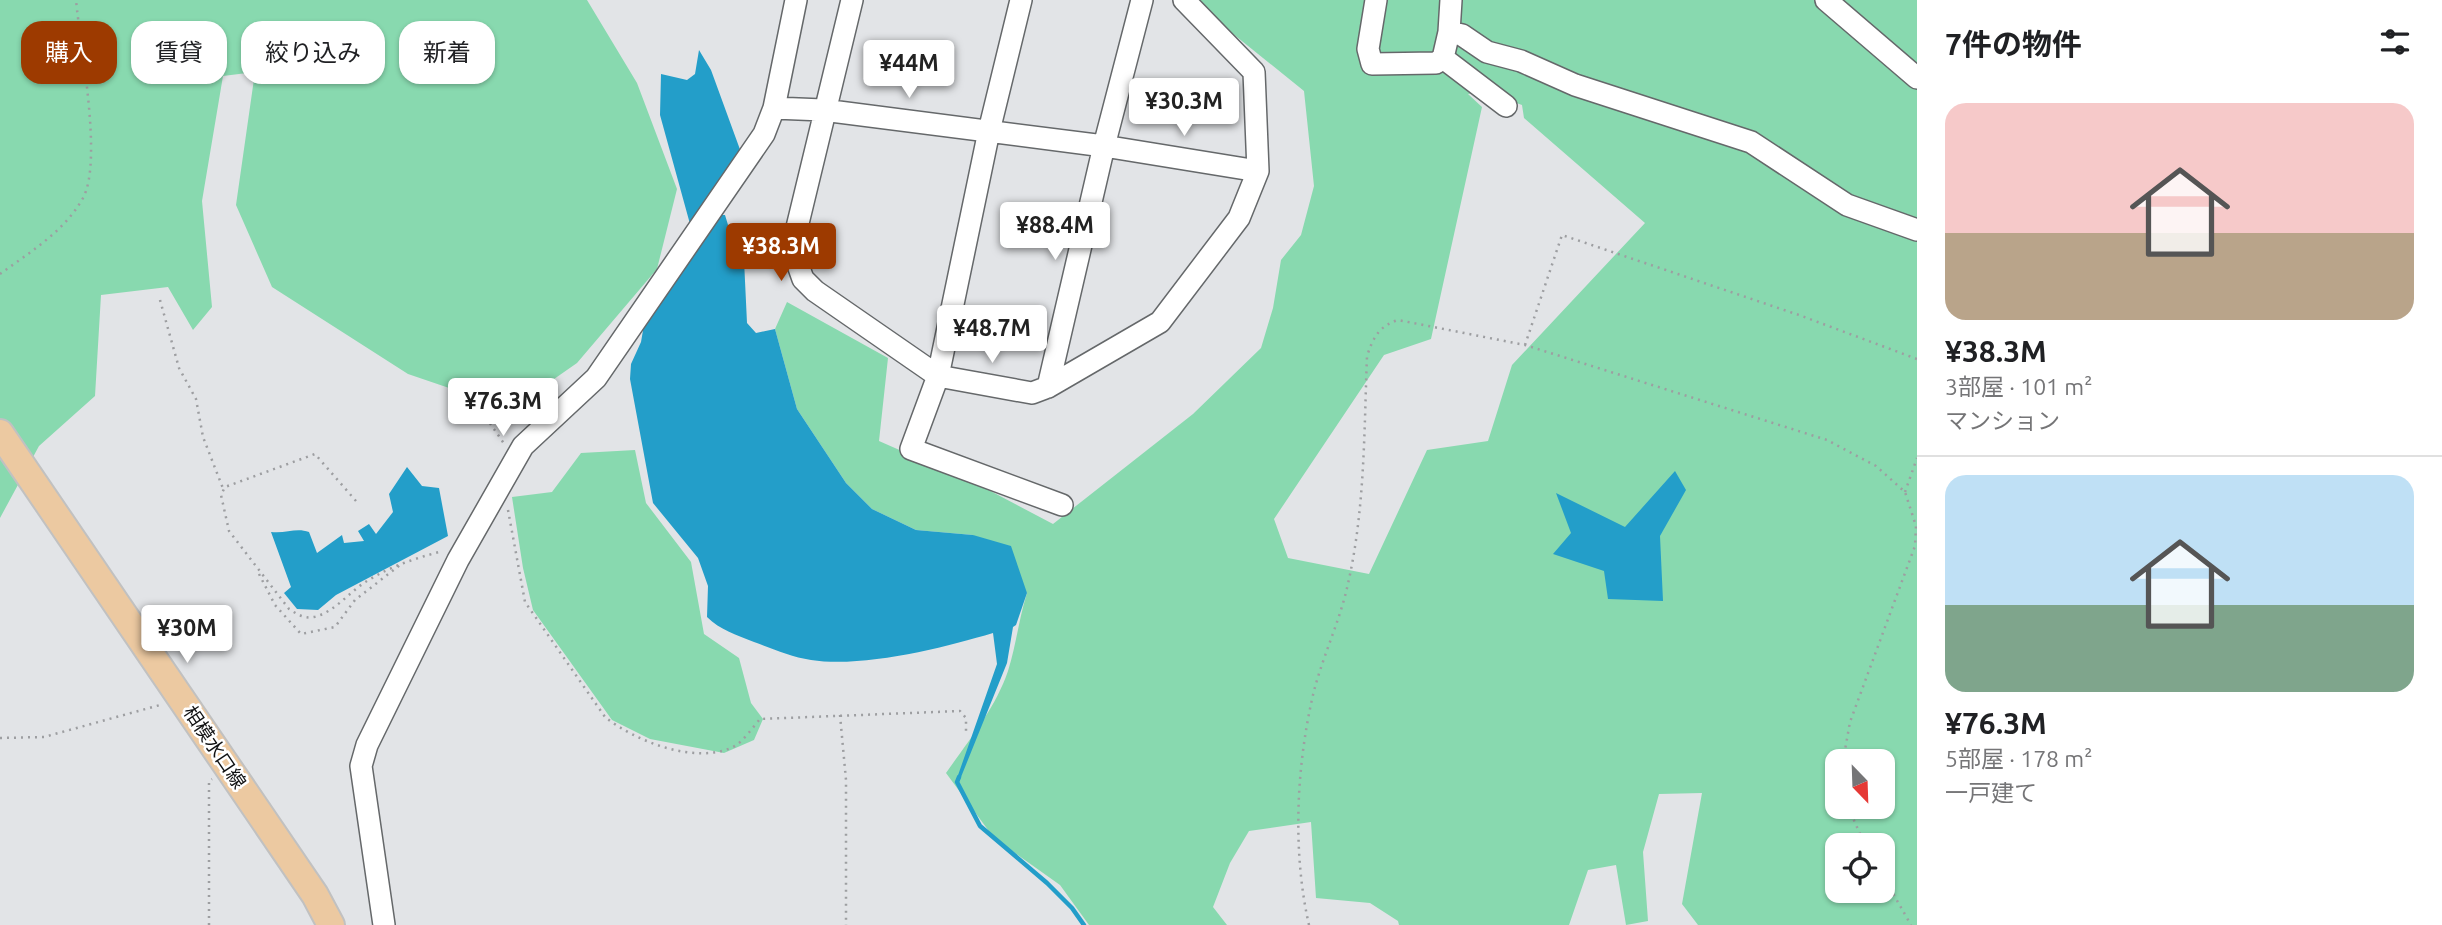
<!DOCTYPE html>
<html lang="ja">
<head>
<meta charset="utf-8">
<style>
  body { margin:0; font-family:Ubuntu,"Noto Sans JP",sans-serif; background:#f6f6f6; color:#202124; height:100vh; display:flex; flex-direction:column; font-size:26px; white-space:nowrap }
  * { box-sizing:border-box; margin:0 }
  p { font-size:23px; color:#757577 }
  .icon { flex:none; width:38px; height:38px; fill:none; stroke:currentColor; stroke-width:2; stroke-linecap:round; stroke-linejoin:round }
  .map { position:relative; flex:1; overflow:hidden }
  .drawer { display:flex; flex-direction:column; background:#fff; width:525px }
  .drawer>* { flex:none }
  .guide { position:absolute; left:21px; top:21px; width:665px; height:63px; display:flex; gap:14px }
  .needle { width:46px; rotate:157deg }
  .buttons { position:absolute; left:1825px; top:749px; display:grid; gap:14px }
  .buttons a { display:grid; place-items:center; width:70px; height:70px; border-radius:14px; background:#fff; box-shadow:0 2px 5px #0004; font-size:35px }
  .price { position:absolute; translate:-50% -60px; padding:0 16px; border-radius:7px; background:#fff; color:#222; font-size:23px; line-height:46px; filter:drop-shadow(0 2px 4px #0008) }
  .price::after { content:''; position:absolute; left:50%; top:42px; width:21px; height:16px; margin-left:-10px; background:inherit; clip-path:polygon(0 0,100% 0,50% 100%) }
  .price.on { background:#9d3a00; color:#fff }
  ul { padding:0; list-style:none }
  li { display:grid; align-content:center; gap:14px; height:371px; padding:0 28px }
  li+li { border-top:2px solid #e0e0e0 }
  li span { display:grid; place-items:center; height:217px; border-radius:21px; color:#555 }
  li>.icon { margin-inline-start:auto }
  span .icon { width:126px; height:126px; fill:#fffc; stroke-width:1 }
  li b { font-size:30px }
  h2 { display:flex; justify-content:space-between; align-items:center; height:84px; padding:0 28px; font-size:30px }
  .pill { padding:0 24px; border-radius:21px; background:#fff; box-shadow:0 2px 5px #0004; font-size:24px; line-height:63px }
  .pill.on { background:#9d3a00; color:#fff }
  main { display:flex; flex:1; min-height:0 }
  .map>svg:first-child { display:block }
  .green { fill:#88d9af; fill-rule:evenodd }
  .water { fill:#239ec9 }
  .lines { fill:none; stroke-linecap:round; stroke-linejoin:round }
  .stream { stroke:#239ec9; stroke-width:4.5 }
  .minor-casing { stroke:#65686a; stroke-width:24 }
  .major-casing { stroke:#c1c1c1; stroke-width:30 }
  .path { stroke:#9d9ea1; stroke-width:2.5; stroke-dasharray:2 5; stroke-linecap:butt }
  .minor { stroke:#fff; stroke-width:21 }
  .major { stroke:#ecc9a1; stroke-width:26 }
  .labels { text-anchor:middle; stroke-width:5; stroke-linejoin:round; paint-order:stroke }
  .street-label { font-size:19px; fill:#101112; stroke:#fff }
</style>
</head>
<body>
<main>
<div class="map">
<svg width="1917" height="925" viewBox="0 0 1917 925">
  <rect width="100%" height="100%" fill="#e2e4e7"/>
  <path class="green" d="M0 0H587L637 83 677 189 657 269 577 363 511 409 408 374 272 287 236 205 255 72 223 76 202 201 212 307 193 330 168 287 101 295 95 396 39 446 0 518Z
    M1191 0H1917V925H1698L1682 904 1702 793 1659 794 1643 852 1648 921 1626 925 1616 865 1588 870 1569 925H1399L1398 921 1370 903 1316 898 1311 822 1249 831 1230 863 1213 907 1227 925H1089L1060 885 994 838 946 773C969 740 995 709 1008 671 1016 646 1019 618 1027 593L973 535 916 530 872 509 846 483 797 409 775 329 787 302 888 358 879 441 979 485 1053 524 1193 414 1261 348 1273 308 1281 260 1301 235 1314 186 1304 91ZM1486 92 1522 105 1524 118 1645 223 1512 365 1488 441 1427 450 1369 574 1288 558 1274 519 1384 355 1431 339 1482 107 1468 94ZM1838 761H1883V807H1838ZM1838 845H1883V891H1838Z
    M635 450 646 503 691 562 704 634 739 658 751 703 763 719 754 740 724 753 650 739 612 720 533 610 523 568 512 497 552 492 581 453Z"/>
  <path class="water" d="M699 50 711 70 742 155 690 224 660 115 661 74 687 80 695 74Z
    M716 215H725L732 238 744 260 747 323 756 333 775 329 797 409 846 483 872 509 916 530 973 535 1011 546 1027 593 1016 625 1013 627 1007 663 959 782 956 781 997 664 993 633C943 648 863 668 811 660 791 657 773 649 754 642 737 635 720 630 707 617L708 586 698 558 653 503 630 379 631 364 641 342 646 313Z
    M407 467 422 486 439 488 448 536 336 595 318 610 297 609 284 593 291 587 271 532C286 534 296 527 309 532L317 553 342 535 344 543 364 541 358 531 369 524 376 534 393 512 389 494Z
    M1675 471 1686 490 1660 536 1663 601 1608 599 1604 571 1553 554 1571 533 1556 493 1625 527Z"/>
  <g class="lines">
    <path class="stream" d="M959 777 957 782 980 826 1047 883 1072 908 1084 925"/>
    <defs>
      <path id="minor" d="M852 0 792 248 803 279 815 291 938 376 1032 393 1048 387 1160 322 1239 218 1258 171 1254 72 1184 0
        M1021 0 989 131 938 376 911 449 1062 505
        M1376 0 1368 49 1372 64 1436 63 1443 58 1449 32 1462 35 1487 52 1521 61 1575 85 1751 142 1847 205 1917 230
        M1826 0 1917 78
        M1449 32 1451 0
        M1443 58 1506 106
        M774 108 823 110 1104 146 1258 171
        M1048 387 1104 146 1142 0
        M384 925 361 766 367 745 458 560 523 446 596 378 764 134 774 108 796 0"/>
      <path id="major" d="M0 433 315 895 331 925"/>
    </defs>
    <use href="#minor" class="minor-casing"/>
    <use href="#major" class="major-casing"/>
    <path class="path" d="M0 274C30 252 64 232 83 198 103 161 80 45 76 0
      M160 300 179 368 196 399 203 437 224 491
      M1525 345 1562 235 1799 315 1917 359
      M462 383 505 445
      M1905 492 1917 458
      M356 501 315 454 225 487 221 495 229 531 289 609C297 614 304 619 314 617 335 612 349 592 367 581 391 566 416 558 443 551
      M508 510 525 602 605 717C635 741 695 765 733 747 743 742 753 727 760 719L960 711 966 718V734
      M259 574 275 605 301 634 335 627 355 600 400 565
      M840 715 846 780V925
      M0 738 44 737 160 705
      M1848 807 1865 845
      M1883 876 1911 925
      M209 925V781L212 779
      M1309 925C1293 855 1296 774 1311 704 1319 664 1338 627 1347 588 1365 512 1364 433 1367 356 1373 338 1379 326 1398 320L1525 345 1827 440 1876 466 1905 492 1916 526 1915 546 1850 722 1843 761"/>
    <use href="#minor" class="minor"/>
    <use href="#major" class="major"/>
  </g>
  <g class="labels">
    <g class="street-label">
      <text transform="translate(215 747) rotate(56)" y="7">相模水口線</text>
    </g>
  </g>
</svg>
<div class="buttons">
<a><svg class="needle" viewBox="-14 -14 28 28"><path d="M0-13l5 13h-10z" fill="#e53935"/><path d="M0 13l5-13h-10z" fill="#757577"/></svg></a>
<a><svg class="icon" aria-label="locate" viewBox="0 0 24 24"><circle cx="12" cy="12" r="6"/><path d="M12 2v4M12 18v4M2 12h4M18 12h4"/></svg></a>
</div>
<b class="price" style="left:909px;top:100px">¥44M</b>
<b class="price" style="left:1184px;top:138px">¥30.3M</b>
<b class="price" style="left:1055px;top:262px">¥88.4M</b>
<b class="price on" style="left:781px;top:283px">¥38.3M</b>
<b class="price" style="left:992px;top:365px">¥48.7M</b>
<b class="price" style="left:503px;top:438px">¥76.3M</b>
<b class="price" style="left:187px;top:665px">¥30M</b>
<div class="guide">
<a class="pill on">購入</a>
<a class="pill">賃貸</a>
<a class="pill">絞り込み</a>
<a class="pill">新着</a>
</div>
</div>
<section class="drawer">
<h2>7件の物件<svg class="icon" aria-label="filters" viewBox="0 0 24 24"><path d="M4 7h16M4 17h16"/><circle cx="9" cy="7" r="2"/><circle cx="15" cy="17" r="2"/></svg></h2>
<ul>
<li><span style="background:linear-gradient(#f6c9c9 60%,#b9a48a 0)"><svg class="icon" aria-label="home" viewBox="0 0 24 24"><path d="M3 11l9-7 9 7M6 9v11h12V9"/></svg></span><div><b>¥38.3M</b><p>3部屋 · 101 m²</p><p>マンション</p></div></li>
<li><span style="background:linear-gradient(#bfe0f5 60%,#7fa58c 0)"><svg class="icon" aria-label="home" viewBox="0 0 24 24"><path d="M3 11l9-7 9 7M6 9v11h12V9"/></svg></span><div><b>¥76.3M</b><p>5部屋 · 178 m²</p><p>一戸建て</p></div></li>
</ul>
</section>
</main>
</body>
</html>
